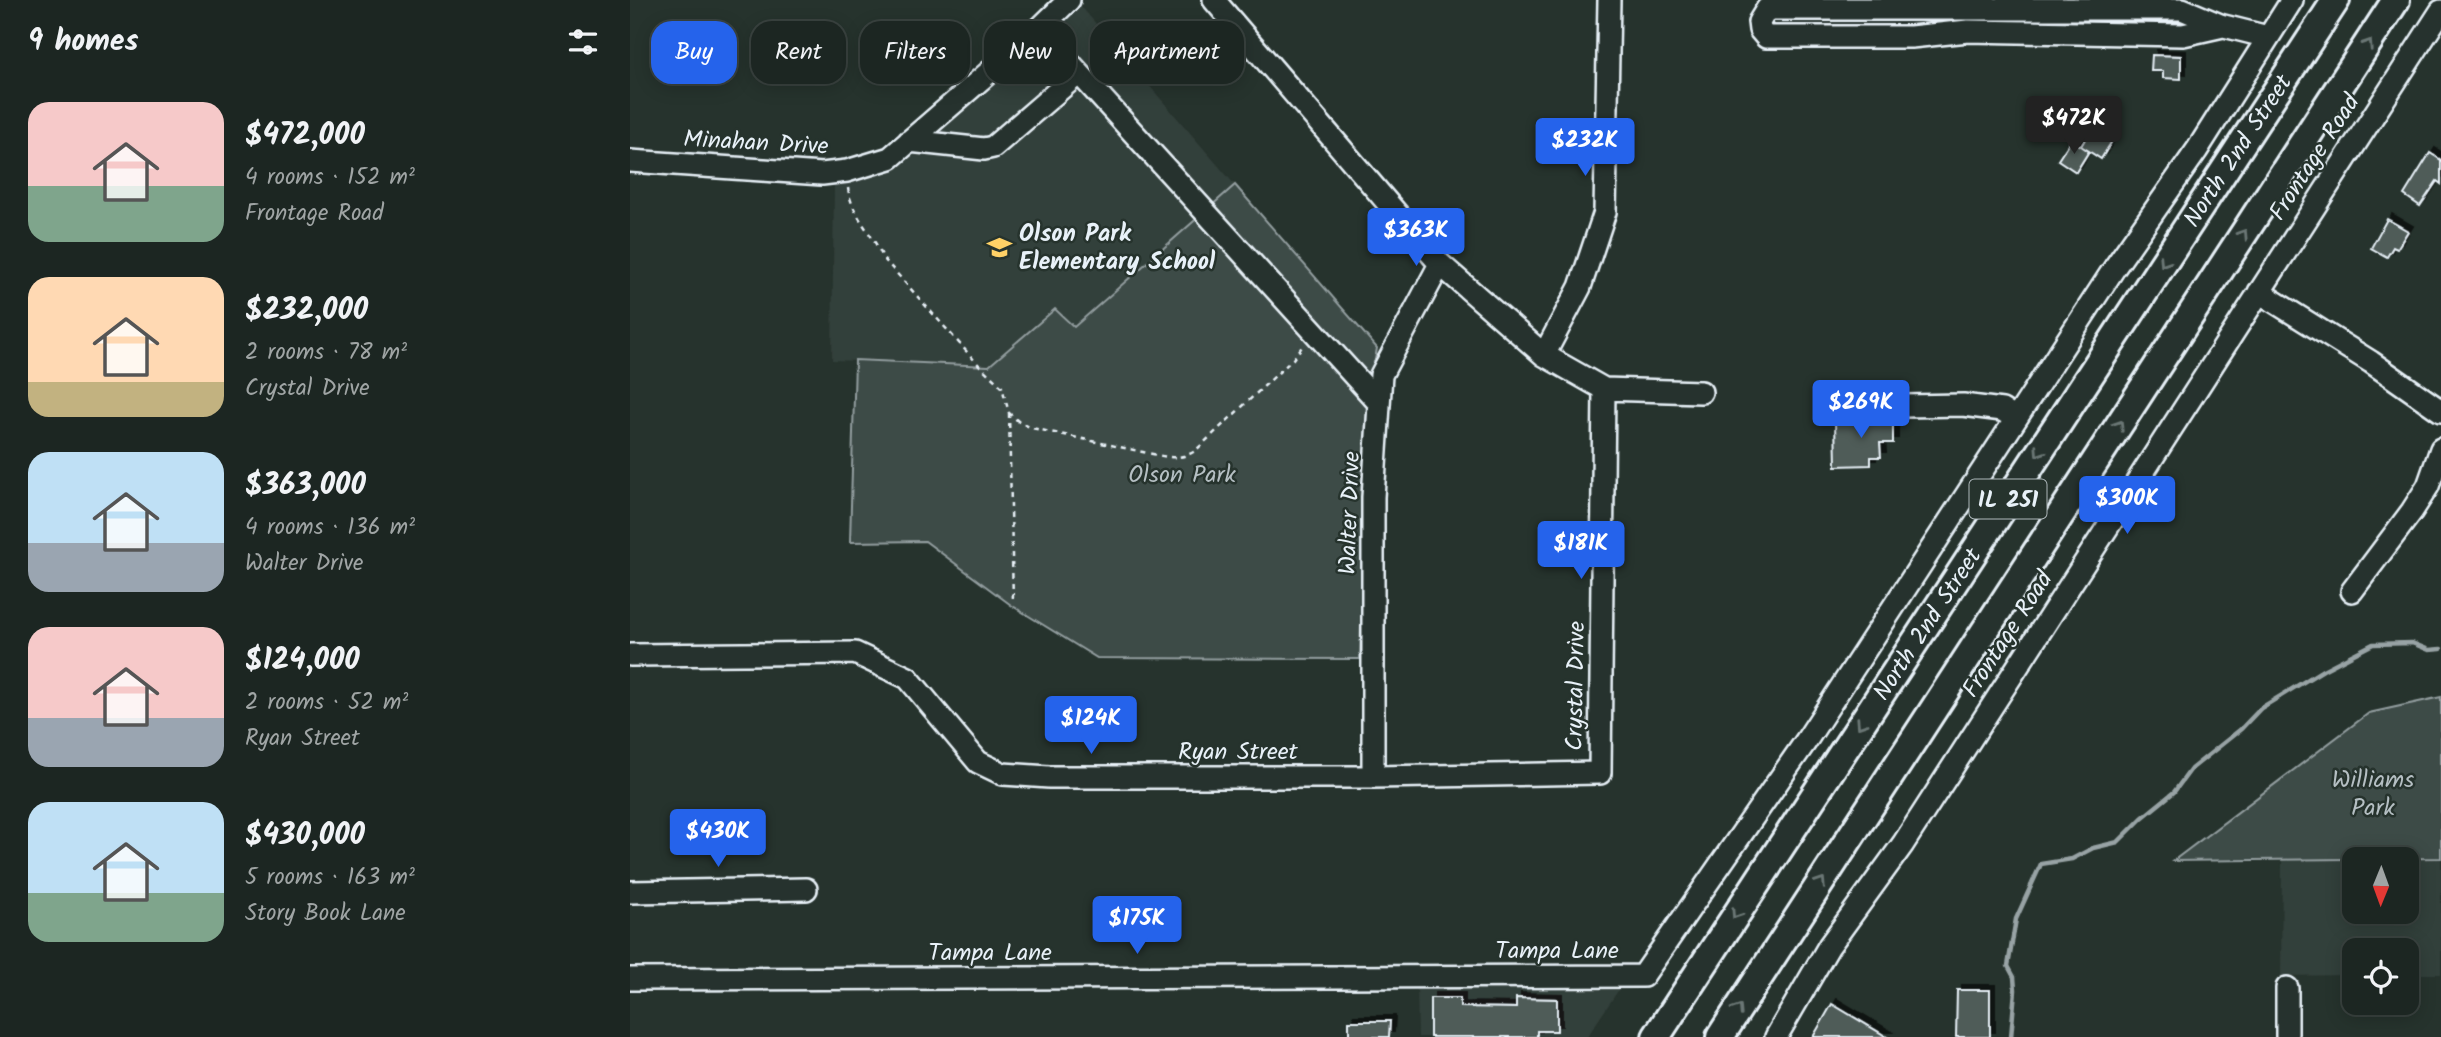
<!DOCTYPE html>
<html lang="en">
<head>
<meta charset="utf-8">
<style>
  body { margin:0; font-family:Kalam,sans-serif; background:#252e2a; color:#f1f3f6; height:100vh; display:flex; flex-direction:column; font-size:26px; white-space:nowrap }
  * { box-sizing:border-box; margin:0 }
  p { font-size:23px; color:#a0a5a5 }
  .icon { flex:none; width:38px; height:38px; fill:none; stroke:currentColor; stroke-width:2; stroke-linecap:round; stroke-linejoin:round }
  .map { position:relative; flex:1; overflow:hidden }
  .side { display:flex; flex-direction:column; background:#1c2622; width:630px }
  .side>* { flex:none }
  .banner { position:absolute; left:21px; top:21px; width:665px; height:63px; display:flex; gap:14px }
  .needle { width:46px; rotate:181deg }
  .fabs { position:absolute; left:1712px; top:847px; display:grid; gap:14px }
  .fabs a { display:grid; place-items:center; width:77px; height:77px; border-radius:14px; background:#1c2622; box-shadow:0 4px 18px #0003,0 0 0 2px #3a4340; font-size:35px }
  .price { position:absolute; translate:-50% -60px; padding:0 16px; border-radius:7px; background:#2563eb; color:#fff; font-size:23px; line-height:46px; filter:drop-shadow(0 2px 4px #0008) }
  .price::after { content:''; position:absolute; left:50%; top:42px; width:21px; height:16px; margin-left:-10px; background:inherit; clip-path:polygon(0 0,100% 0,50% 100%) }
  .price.active { background:#222; color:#fff }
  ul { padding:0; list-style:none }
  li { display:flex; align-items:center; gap:21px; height:175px; padding:0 28px }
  li span { display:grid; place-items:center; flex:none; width:196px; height:140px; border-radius:21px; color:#555 }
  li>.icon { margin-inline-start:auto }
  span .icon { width:84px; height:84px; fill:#fffc; stroke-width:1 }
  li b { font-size:30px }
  h2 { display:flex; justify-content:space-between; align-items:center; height:84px; padding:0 28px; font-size:30px }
  .chip { padding:0 24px; border-radius:21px; background:#1c2622; box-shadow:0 4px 18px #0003,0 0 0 2px #3a4340; font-size:24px; line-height:63px }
  .chip.active { background:#2563eb; color:#fff }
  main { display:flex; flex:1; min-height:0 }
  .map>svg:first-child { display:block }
  .built { fill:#333f3a; fill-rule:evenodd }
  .green { fill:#3e4b47; stroke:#939ea0; stroke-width:2 }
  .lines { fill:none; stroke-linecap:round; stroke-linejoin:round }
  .stream { stroke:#98a3a5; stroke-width:4.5 }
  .building { fill:#505c59; stroke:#e8f1f8; stroke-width:2; filter:url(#shadow) }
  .minor-casing { stroke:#e8f1f8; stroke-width:26 }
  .major-casing { stroke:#e8f1f8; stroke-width:32 }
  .path { stroke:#e8f1f8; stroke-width:2.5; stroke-dasharray:5 5; stroke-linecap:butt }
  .minor { stroke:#26332d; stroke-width:21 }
  .major { stroke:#26332d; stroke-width:26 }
  .oneway { stroke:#6a7674 }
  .labels { text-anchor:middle; stroke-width:5; stroke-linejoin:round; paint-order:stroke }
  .shield { fill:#26332d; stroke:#aeb8bb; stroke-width:2 }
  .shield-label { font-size:23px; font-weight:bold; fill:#e8f1f8 }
  .street-label { font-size:24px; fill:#e8f1f8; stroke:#26332d }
  .poi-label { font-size:24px; font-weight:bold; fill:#e8f1f8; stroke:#26332d; text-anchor:start }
  .park-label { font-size:24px; fill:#b5bfc3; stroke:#26332d }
</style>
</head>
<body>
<main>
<section class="side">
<h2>9 homes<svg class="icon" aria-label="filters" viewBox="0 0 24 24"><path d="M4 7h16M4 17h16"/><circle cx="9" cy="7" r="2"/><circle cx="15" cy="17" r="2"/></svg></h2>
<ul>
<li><span style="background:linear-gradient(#f6c9c9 60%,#7fa58c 0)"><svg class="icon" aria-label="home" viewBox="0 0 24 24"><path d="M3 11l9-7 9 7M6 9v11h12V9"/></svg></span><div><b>$472,000</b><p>4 rooms · 152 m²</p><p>Frontage Road</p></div></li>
<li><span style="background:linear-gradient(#ffd9b3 75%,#c2b280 0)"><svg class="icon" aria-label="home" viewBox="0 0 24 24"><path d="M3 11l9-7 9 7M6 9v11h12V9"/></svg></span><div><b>$232,000</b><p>2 rooms · 78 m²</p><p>Crystal Drive</p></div></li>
<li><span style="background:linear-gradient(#bfe0f5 65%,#9aa5b1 0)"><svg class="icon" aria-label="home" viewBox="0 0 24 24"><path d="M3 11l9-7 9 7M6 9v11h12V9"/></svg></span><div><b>$363,000</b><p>4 rooms · 136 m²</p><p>Walter Drive</p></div></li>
<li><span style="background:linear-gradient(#f6c9c9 65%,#9aa5b1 0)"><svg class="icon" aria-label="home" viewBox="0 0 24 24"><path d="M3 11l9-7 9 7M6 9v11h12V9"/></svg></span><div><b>$124,000</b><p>2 rooms · 52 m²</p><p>Ryan Street</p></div></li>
<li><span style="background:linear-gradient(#bfe0f5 65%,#7fa58c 0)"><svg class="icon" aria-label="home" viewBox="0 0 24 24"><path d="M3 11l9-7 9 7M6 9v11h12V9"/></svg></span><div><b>$430,000</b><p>5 rooms · 163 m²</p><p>Story Book Lane</p></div></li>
</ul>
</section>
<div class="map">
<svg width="1811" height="1037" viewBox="0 0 1811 1037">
  <defs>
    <filter id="shadow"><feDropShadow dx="5" dy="-5" stdDeviation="0" flood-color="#0009"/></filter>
  </defs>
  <rect width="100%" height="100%" fill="#26332d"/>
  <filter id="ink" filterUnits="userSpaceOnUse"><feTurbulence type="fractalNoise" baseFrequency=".0143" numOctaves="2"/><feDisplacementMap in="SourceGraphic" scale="14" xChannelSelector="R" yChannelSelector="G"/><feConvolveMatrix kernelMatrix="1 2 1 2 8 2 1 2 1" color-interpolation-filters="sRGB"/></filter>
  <g filter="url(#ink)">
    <path class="built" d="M449 4 605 185 443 327 424 309 359 366 202 360 204 181 266 160Z
      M1811 858V974H1776V950H1724V975L1651 976 1652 860ZM1724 859H1776V912H1724Z
      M994 982 957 1037H788L787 983Z"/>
    <path class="green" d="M605 185 747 348 737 408 730 659 467 658 381 605 295 541 220 542 225 360 359 366 425 309 444 327Z
      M1811 697V858L1543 861 1739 713Z"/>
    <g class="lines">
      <path class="stream" d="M1381 1037 1385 990 1384 977 1378 966 1386 919 1411 864 1442 859 1463 848 1488 842 1512 818 1544 792 1561 769 1611 729 1631 708 1693 670 1743 644 1782 643 1799 650 1811 649"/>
    </g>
    <path class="building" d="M1522 55 1551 56V79L1533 78V71H1521Z
      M1462 128 1482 141 1471 159 1451 146Z
      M1441 140 1459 151 1446 172 1428 160Z
      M1800 153 1811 160V184L1807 181 1790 206 1774 195Z
      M1757 219 1778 231 1767 249 1763 247 1757 257 1741 248Z
      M1205 419H1263V443H1250L1251 457H1241V465L1206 466Z
      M1327 990H1360V1037H1326Z
      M800 998H830V1007L886 1008V998L927 999V1031H907V1037H800Z
      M1202 1004 1257 1037H1183Z
      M719 1021H760L759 1037H719Z"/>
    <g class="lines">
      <defs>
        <path id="minor" d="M584 0 810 264 914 355 974 389 1071 392
          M1593 26 1553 35 1338 31 1281 37H1136L1130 30 1129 22 1137 9H1552L1590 25 1638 37
          M409 29 749 403
          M279 141 354 149 363 147 449 73
          M0 161 192 174 217 171 260 158 409 29 439 0
          M1629 292 1741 362 1811 411
          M914 355 950 287 975 212 979 0
          M1213 407 1333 405 1372 410 1386 419
          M1722 591 1782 511 1798 486 1811 449
          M0 655 225 653 278 678 348 762 373 774 419 777H743L970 773 974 389
          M743 777V497L751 375 810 264
          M0 892 176 889
          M0 979 1013 976 1176 741 1485 267 1567 150 1662 0
          M1146 1037 1199 946 1273 844 1811 11
          M1657 1037V988"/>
        <g id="major">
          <path id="s1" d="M1026 1037 1706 0"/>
          <path d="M1090 1037 1766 0"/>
        </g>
      </defs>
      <use href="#minor" class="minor-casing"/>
      <use href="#major" class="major-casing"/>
      <path class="path" d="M218 188C222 217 243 233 253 258L346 362 372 387 379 413 389 422 402 428 527 455C542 458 552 459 565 451L663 359 674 344
        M379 413 383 602"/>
      <use href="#minor" class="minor"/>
      <use href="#major" class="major"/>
    </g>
    <defs><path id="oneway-chevron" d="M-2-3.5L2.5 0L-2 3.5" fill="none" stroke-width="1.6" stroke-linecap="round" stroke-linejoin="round" transform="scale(1.75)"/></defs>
    <g class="oneway">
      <use href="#oneway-chevron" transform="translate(1738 44) rotate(-57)"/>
      <use href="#oneway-chevron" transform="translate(1613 234) rotate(-57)"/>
      <use href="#oneway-chevron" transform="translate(1534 262) rotate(123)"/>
      <use href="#oneway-chevron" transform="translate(1489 425) rotate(-57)"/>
      <use href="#oneway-chevron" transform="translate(1409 452) rotate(123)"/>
      <use href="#oneway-chevron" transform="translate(1231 724) rotate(123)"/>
      <use href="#oneway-chevron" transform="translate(1191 882) rotate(-57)"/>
      <use href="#oneway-chevron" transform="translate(1106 914) rotate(123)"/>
      <use href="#oneway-chevron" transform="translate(1108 1009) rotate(-57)"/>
    </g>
  </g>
  <defs>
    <symbol id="school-bare" viewBox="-9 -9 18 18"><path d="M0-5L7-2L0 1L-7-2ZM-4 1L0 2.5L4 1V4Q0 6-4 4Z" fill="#ffd166" stroke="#26332d" stroke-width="2.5" paint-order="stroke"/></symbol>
  </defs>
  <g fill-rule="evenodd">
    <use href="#school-bare" x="352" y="230" width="35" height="35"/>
  </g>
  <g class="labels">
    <rect class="shield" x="1339.5" y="479.5" width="77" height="39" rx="5"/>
    <g class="shield-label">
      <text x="1378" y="507">IL 251</text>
    </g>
    <g class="street-label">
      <text transform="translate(126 142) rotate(3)" y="8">Minahan Drive</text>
      <text dy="8" stroke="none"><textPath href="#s1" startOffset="1060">North 2nd Street</textPath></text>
      <text transform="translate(1684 157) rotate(-57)" y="8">Frontage Road</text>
      <text transform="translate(719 513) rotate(-88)" y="8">Walter Drive</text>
      <text dy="8" stroke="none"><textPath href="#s1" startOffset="494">North 2nd Street</textPath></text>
      <text transform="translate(1377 634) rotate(-57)" y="8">Frontage Road</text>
      <text transform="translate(945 686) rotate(-89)" y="8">Crystal Drive</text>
      <text x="608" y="759">Ryan Street</text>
      <text x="927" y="958">Tampa Lane</text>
      <text x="360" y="960">Tampa Lane</text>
    </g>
    <g class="poi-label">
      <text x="389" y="241">Olson Park<tspan x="389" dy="28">Elementary School</tspan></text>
    </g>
    <g class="park-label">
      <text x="552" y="482">Olson Park</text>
      <text x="1743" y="787">Williams<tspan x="1743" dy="28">Park</tspan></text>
    </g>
  </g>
</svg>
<div class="fabs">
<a><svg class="needle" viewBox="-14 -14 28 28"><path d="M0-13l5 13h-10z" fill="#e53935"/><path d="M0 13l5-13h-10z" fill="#a0a5a5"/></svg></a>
<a><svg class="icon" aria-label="locate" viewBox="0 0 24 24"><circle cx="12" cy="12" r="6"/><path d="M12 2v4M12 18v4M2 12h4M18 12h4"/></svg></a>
</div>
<b class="price active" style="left:1444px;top:156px">$472K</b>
<b class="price" style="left:955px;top:178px">$232K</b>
<b class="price" style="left:786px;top:268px">$363K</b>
<b class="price" style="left:1231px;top:440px">$269K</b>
<b class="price" style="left:1497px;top:536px">$300K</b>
<b class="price" style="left:951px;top:581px">$181K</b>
<b class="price" style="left:461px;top:756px">$124K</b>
<b class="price" style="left:88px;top:869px">$430K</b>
<b class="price" style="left:507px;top:956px">$175K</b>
<div class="banner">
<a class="chip active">Buy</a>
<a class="chip">Rent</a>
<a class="chip">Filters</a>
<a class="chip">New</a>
<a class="chip">Apartment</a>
</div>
</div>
</main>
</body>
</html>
